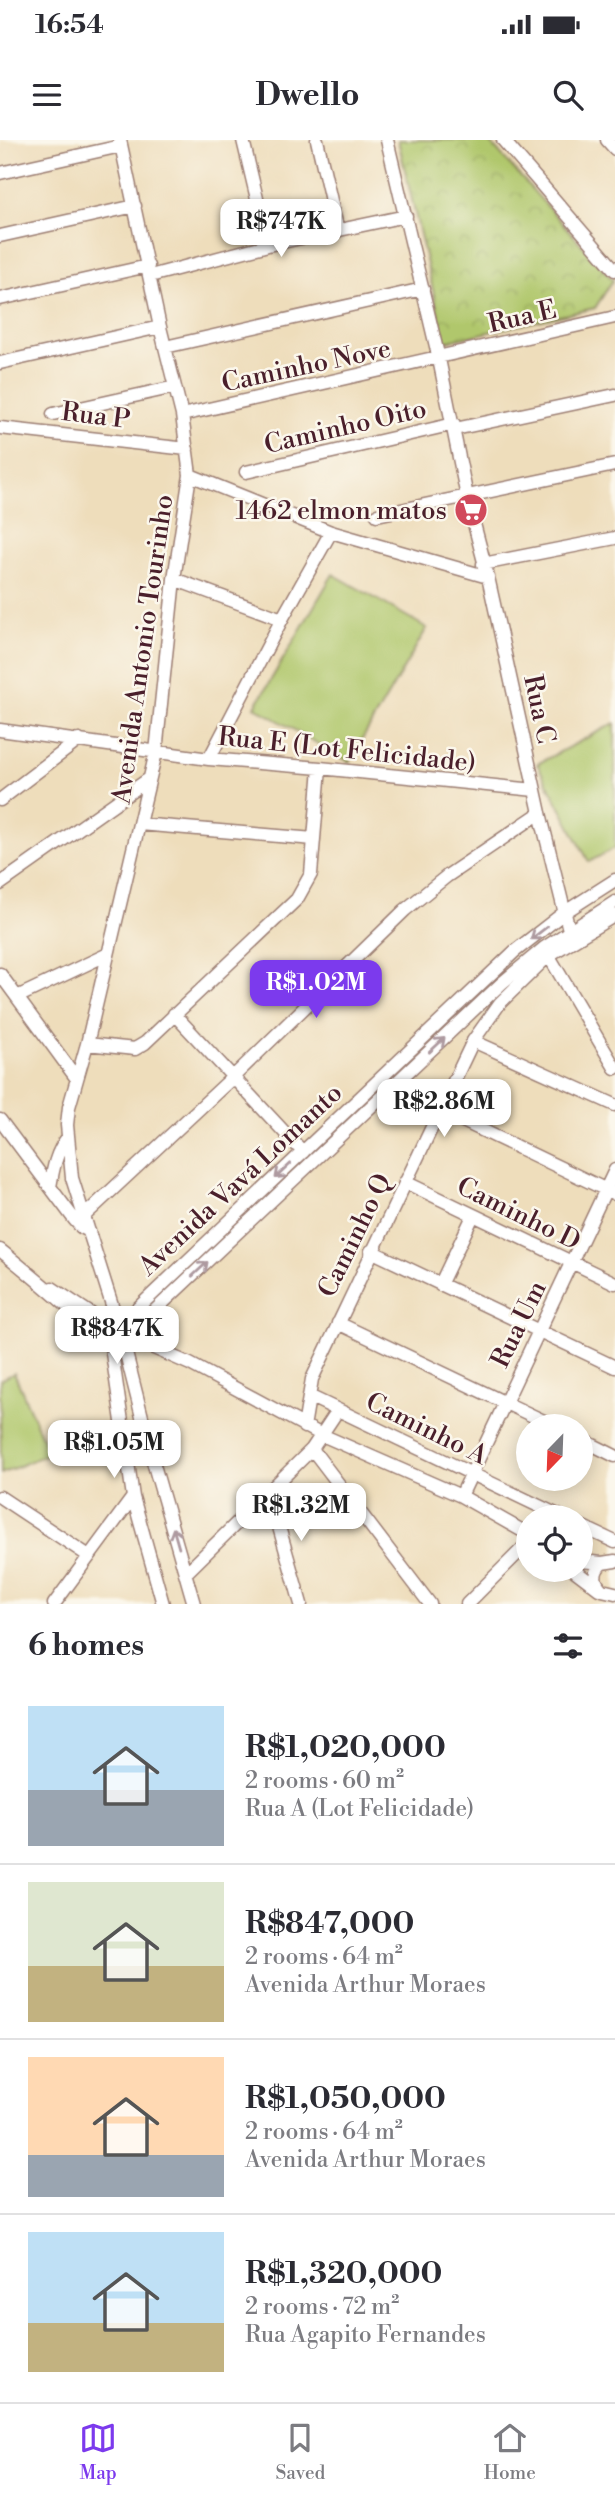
<!DOCTYPE html>
<html lang="en">
<head>
<meta charset="utf-8">
<style>
  body { margin:0; font-family:"Libre Bodoni",serif; background:#f2f2f3; color:#2b2b33; height:100vh; display:flex; flex-direction:column; font-size:26px; white-space:nowrap }
  * { box-sizing:border-box; margin:0 }
  p { font-size:23px; color:#7c7c81 }
  .icon { flex:none; width:38px; height:38px; fill:none; stroke:currentColor; stroke-width:2; stroke-linecap:round; stroke-linejoin:round }
  .map { position:relative; height:1464px; overflow:hidden }
  .panel { display:flex; flex-direction:column; background:#fff; flex:1 }
  .panel>* { flex:none }
  .needle { width:46px; rotate:203deg }
  .controls { position:absolute; left:516px; top:1274px; display:grid; gap:14px }
  .controls a { display:grid; place-items:center; width:77px; height:77px; border-radius:50%; background:#fff; box-shadow:0 4px 18px #0003; font-size:35px }
  .price { position:absolute; translate:-50% -60px; padding:0 16px; border-radius:14px; background:#fff; color:#222; font-size:23px; line-height:46px; filter:drop-shadow(0 2px 4px #0008) }
  .price::after { content:''; position:absolute; left:50%; top:42px; width:21px; height:16px; margin-left:-10px; background:inherit; clip-path:polygon(0 0,100% 0,50% 100%) }
  .price.active { background:#7c3aed; color:#fff }
  ul { padding:0; list-style:none }
  li { display:flex; align-items:center; gap:21px; height:175px; padding:0 28px }
  li+li { border-top:2px solid #e1e1e2 }
  li span { display:grid; place-items:center; flex:none; width:196px; height:140px; border-radius:0px; color:#555 }
  li>.icon { margin-inline-start:auto }
  span .icon { width:84px; height:84px; fill:#fffc; stroke-width:1 }
  li b { font-size:30px }
  h2 { display:flex; justify-content:space-between; align-items:center; height:84px; padding:0 28px; font-size:30px }
  .status { display:flex; justify-content:space-between; align-items:center; height:49px; padding:0 35px; background:#fff; direction:ltr }
  .status svg { height:19px; fill:currentColor }
  header { display:flex; justify-content:space-between; align-items:center; height:91px; padding:0 28px; background:#fff; font-size:32px; font-weight:700 }
  .tab-bar { display:flex; justify-content:space-around; align-items:center; height:98px; border-top:2px solid #e1e1e2; background:#fff; font-size:19px; color:#7c7c81 }
  .tab-bar a { display:grid; justify-items:center; gap:4px }
  .tab-bar .active { color:#7c3aed }
  .map>svg:first-child { display:block }
  .park { fill:url(#park-crowns); stroke:#7d734c; stroke-width:2 }
  .pitch { fill:#b0c76c; stroke:#7d734c; stroke-width:2 }
  .lines { fill:none; stroke-linecap:round; stroke-linejoin:round }
  .minor-casing { stroke:#9c7e73; stroke-width:15 }
  .minor { stroke:#fff; stroke-width:12 }
  .oneway { stroke:#ae9aa0 }
  .labels { text-anchor:middle; stroke-width:5; stroke-linejoin:round; paint-order:stroke }
  .street-label { font-size:26px; fill:#4a1f2b; stroke:#fbf7ec }
  .poi-label { font-size:26px; fill:#4a1f2b; stroke:#fbf7ec; text-anchor:end }
</style>
</head>
<body>
<div class="status"><b>16:54</b><svg viewBox="0 0 49 12"><path d="M0 12V9h3v3zM5 12V6h3v6zM10 12V3h3v9zM15 12V0h3v12zM26 1h20v11H26zM47 4h2v5h-2z"/></svg></div>
<header><svg class="icon" aria-label="menu" viewBox="0 0 24 24"><path d="M4 6h16M4 12h16M4 18h16"/></svg>Dwello<svg class="icon" aria-label="search" viewBox="0 0 24 24"><circle cx="10" cy="10" r="6"/><path d="M15 15l6 6"/></svg></header>
<div class="map">
<svg width="615" height="1464" viewBox="0 0 615 1464">
  <defs>
    <pattern id="park-crowns" width="20" height="18" patternUnits="userSpaceOnUse" patternTransform="scale(1.75)"><rect width="20" height="18" fill="#b0c76c"/><path d="M2 6a3 3 0 1 1 6 0M12 15a3 3 0 1 1 6 0" fill="none" stroke="#99aa5e"/></pattern>
  </defs>
  <rect width="100%" height="100%" fill="#fbf7ec"/>
  <filter id="ink" filterUnits="userSpaceOnUse"><feTurbulence type="fractalNoise" baseFrequency=".0143" numOctaves="2"/><feDisplacementMap in="SourceGraphic" scale="14" xChannelSelector="R" yChannelSelector="G"/><feConvolveMatrix kernelMatrix="1 2 1 2 8 2 1 2 1" color-interpolation-filters="sRGB"/></filter>
  <filter id="wash" filterUnits="userSpaceOnUse"><feTurbulence type="fractalNoise" baseFrequency=".00686" numOctaves="4" result="noise"/><feDisplacementMap in="SourceGraphic" scale="28" xChannelSelector="R" yChannelSelector="G"/><feGaussianBlur stdDeviation="1.57" result="paint"/><feColorMatrix in="noise" values="0 0 0 0 0 0 0 0 0 0 0 0 0 0 0 0 0 1.4 0 .05"/><feComposite in="paint" operator="in"/></filter>
  <g filter="url(#wash)">
    <rect width="100%" height="100%" fill="#edb"/>
    <path class="park" d="M398 0H488L613 140 595 168 445 202Z"/>
    <path class="pitch" d="M333 434 427 488 349 622 255 567Z
      M615 583V708L589 722 537 624Z
      M14 1233 49 1313 1 1334 0 1240Z"/>
  </g>
  <g filter="url(#ink)">
    <g class="lines">
      <defs>
        <path id="minor" d="M243 0 268 105
          M317 0 338 91
          M387 0 439 219 467 357 488 437 540 673 569 790
          M503 0 615 130
          M607 0 615 9
          M0 33 121 6
          M0 96 135 66
          M150 136 268 105 406 76
          M0 159 148 126
          M165 207 423 149
          M0 223 160 187
          M53 274 175 247
          M182 275 615 177
          M0 288 187 309
          M455 289 615 255
          M246 332 454 284
          M190 335 331 392 488 437
          M377 375 615 325
          M483 424 615 398
          M174 439 282 479
          M0 590 209 619 320 628 535 650
          M209 619 282 479 331 392
          M0 660 79 600
          M139 684 314 699
          M0 744 149 639
          M546 811 615 928
          M0 834 77 939
          M17 857 106 815
          M174 874 303 1012
          M473 901 615 965
          M87 904 135 909 145 903 297 759 311 734 320 628
          M440 970 615 1054
          M0 980 74 1079 81 1087 89 1091
          M405 1042 615 1143
          M50 1047C53 1029 56 1012 68 997
          M84 1076 232 938 405 770 447 736 540 673
          M0 1110C37 1139 71 1170 107 1200
          M371 1111 615 1227
          M440 1145 473 1076
          M52 1148 111 1187
          M338 1183 554 1286
          M118 1184 72 1038 67 985 69 967 87 904 156 612 174 439 190 335 182 275 160 187 120 0
          M121 1184 130 1189C136 1199 131 1208 120 1210L108 1203 107 1195 111 1187 121 1184 515 811 565 772 615 740
          M132 1192 502 843 544 808 615 762
          M133 1199 190 1224 322 1295 461 1356 528 1394
          M111 1206 133 1357 163 1464
          M125 1209 154 1325 194 1464
          M311 1257 562 1377
          M304 1287 312 1239 473 901 500 863 549 815 615 775
          M581 1299 615 1316
          M312 1309 430 1464
          M269 1352 301 1464
          M461 1356 615 1030
          M0 1357 89 1416
          M581 1386 615 1402
          M581 1421 602 1423
          M615 1421 602 1423C593 1432 593 1441 602 1450L615 1453
          M574 1430 599 1449
          M186 1433 312 1309 338 1270
          M54 1464 133 1357
          M467 1464 528 1403"/>
      </defs>
      <use href="#minor" class="minor-casing"/>
      <use href="#minor" class="minor"/>
    </g>
    <defs><path id="oneway-shaft" d="M-6 0H5M1.5-3L5.5 0L1.5 3" fill="none" stroke-width="1.6" stroke-linecap="round" stroke-linejoin="round" transform="scale(1.75)"/></defs>
    <g class="oneway">
      <use href="#oneway-shaft" transform="translate(539 793) rotate(142)"/>
      <use href="#oneway-shaft" transform="translate(437 905) rotate(-43)"/>
      <use href="#oneway-shaft" transform="translate(283 1031) rotate(137)"/>
      <use href="#oneway-shaft" transform="translate(200 1129) rotate(-43)"/>
      <use href="#oneway-shaft" transform="translate(176 1398) rotate(-106)"/>
    </g>
  </g>
  <defs>
    <symbol id="supermarket-disc" viewBox="-11 -11 22 22"><circle r="9.5" fill="#d1495b" stroke="#fbf7ec"/><path d="M-6-5.5h2.5l.6 2H6L4.5 2H-2.5L-4.4-4H-6ZM-1.5 3.2a1.3 1.3 0 1 0 .1 0ZM3 3.2a1.3 1.3 0 1 0 .1 0Z" fill="#fff"/></symbol>
  </defs>
  <g fill-rule="evenodd">
    <use href="#supermarket-disc" x="452" y="351" width="38" height="38"/>
  </g>
  <g class="labels">
    <g class="street-label">
      <text transform="translate(522 176) rotate(-13)" y="9">Rua E</text>
      <text transform="translate(306 225) rotate(-12)" y="9">Caminho Nove</text>
      <text transform="translate(96 275) rotate(7)" y="9">Rua P</text>
      <text transform="translate(345 286) rotate(-13)" y="9">Caminho Oito</text>
      <text transform="translate(142 509) rotate(-82)" y="9">Avenida Antonio Tourinho</text>
      <text transform="translate(540 569) rotate(78)" y="9">Rua C</text>
      <text transform="translate(347 609) rotate(6)" y="9">Rua E (Lot Felicidade)</text>
      <text transform="translate(240 1039) rotate(-43)" y="9">Avenida Vavá Lomanto</text>
      <text transform="translate(519 1073) rotate(26)" y="9">Caminho D</text>
      <text transform="translate(354 1095) rotate(-64)" y="9">Caminho Q</text>
      <text transform="translate(518 1184) rotate(-64)" y="9">Rua Um</text>
      <text transform="translate(427 1288) rotate(26)" y="9">Caminho A</text>
    </g>
    <g class="poi-label">
      <text x="447" y="379">1462 elmon matos</text>
    </g>
  </g>
</svg>
<div class="controls">
<a><svg class="needle" viewBox="-14 -14 28 28"><path d="M0-13l5 13h-10z" fill="#e53935"/><path d="M0 13l5-13h-10z" fill="#7c7c81"/></svg></a>
<a><svg class="icon" aria-label="locate" viewBox="0 0 24 24"><circle cx="12" cy="12" r="6"/><path d="M12 2v4M12 18v4M2 12h4M18 12h4"/></svg></a>
</div>
<b class="price" style="left:281px;top:119px">R$747K</b>
<b class="price active" style="left:316px;top:880px">R$1.02M</b>
<b class="price" style="left:444px;top:999px">R$2.86M</b>
<b class="price" style="left:117px;top:1226px">R$847K</b>
<b class="price" style="left:114px;top:1340px">R$1.05M</b>
<b class="price" style="left:301px;top:1403px">R$1.32M</b>
</div>
<section class="panel">
<h2>6 homes<svg class="icon" aria-label="filters" viewBox="0 0 24 24"><path d="M4 7h16M4 17h16"/><circle cx="9" cy="7" r="2"/><circle cx="15" cy="17" r="2"/></svg></h2>
<ul>
<li><span style="background:linear-gradient(#bfe0f5 60%,#9aa5b1 0)"><svg class="icon" aria-label="home" viewBox="0 0 24 24"><path d="M3 11l9-7 9 7M6 9v11h12V9"/></svg></span><div><b>R$1,020,000</b><p>2 rooms · 60 m²</p><p>Rua A (Lot Felicidade)</p></div></li>
<li><span style="background:linear-gradient(#dfe7d0 60%,#c2b280 0)"><svg class="icon" aria-label="home" viewBox="0 0 24 24"><path d="M3 11l9-7 9 7M6 9v11h12V9"/></svg></span><div><b>R$847,000</b><p>2 rooms · 64 m²</p><p>Avenida Arthur Moraes</p></div></li>
<li><span style="background:linear-gradient(#ffd9b3 70%,#9aa5b1 0)"><svg class="icon" aria-label="home" viewBox="0 0 24 24"><path d="M3 11l9-7 9 7M6 9v11h12V9"/></svg></span><div><b>R$1,050,000</b><p>2 rooms · 64 m²</p><p>Avenida Arthur Moraes</p></div></li>
<li><span style="background:linear-gradient(#bfe0f5 65%,#c2b280 0)"><svg class="icon" aria-label="home" viewBox="0 0 24 24"><path d="M3 11l9-7 9 7M6 9v11h12V9"/></svg></span><div><b>R$1,320,000</b><p>2 rooms · 72 m²</p><p>Rua Agapito Fernandes</p></div></li>
</ul>
</section>
<nav class="tab-bar">
<a class="active"><svg class="icon" aria-label="map" viewBox="0 0 24 24"><path d="M3 6l6-2 6 2 6-2v14l-6 2-6-2-6 2zM9 4v14M15 6v14"/></svg>Map</a>
<a><svg class="icon" aria-label="saved" viewBox="0 0 24 24"><path d="M7 4h10v16l-5-4-5 4z"/></svg>Saved</a>
<a><svg class="icon" aria-label="home" viewBox="0 0 24 24"><path d="M3 11l9-7 9 7M6 9v11h12V9"/></svg>Home</a>
</nav>
</body>
</html>
